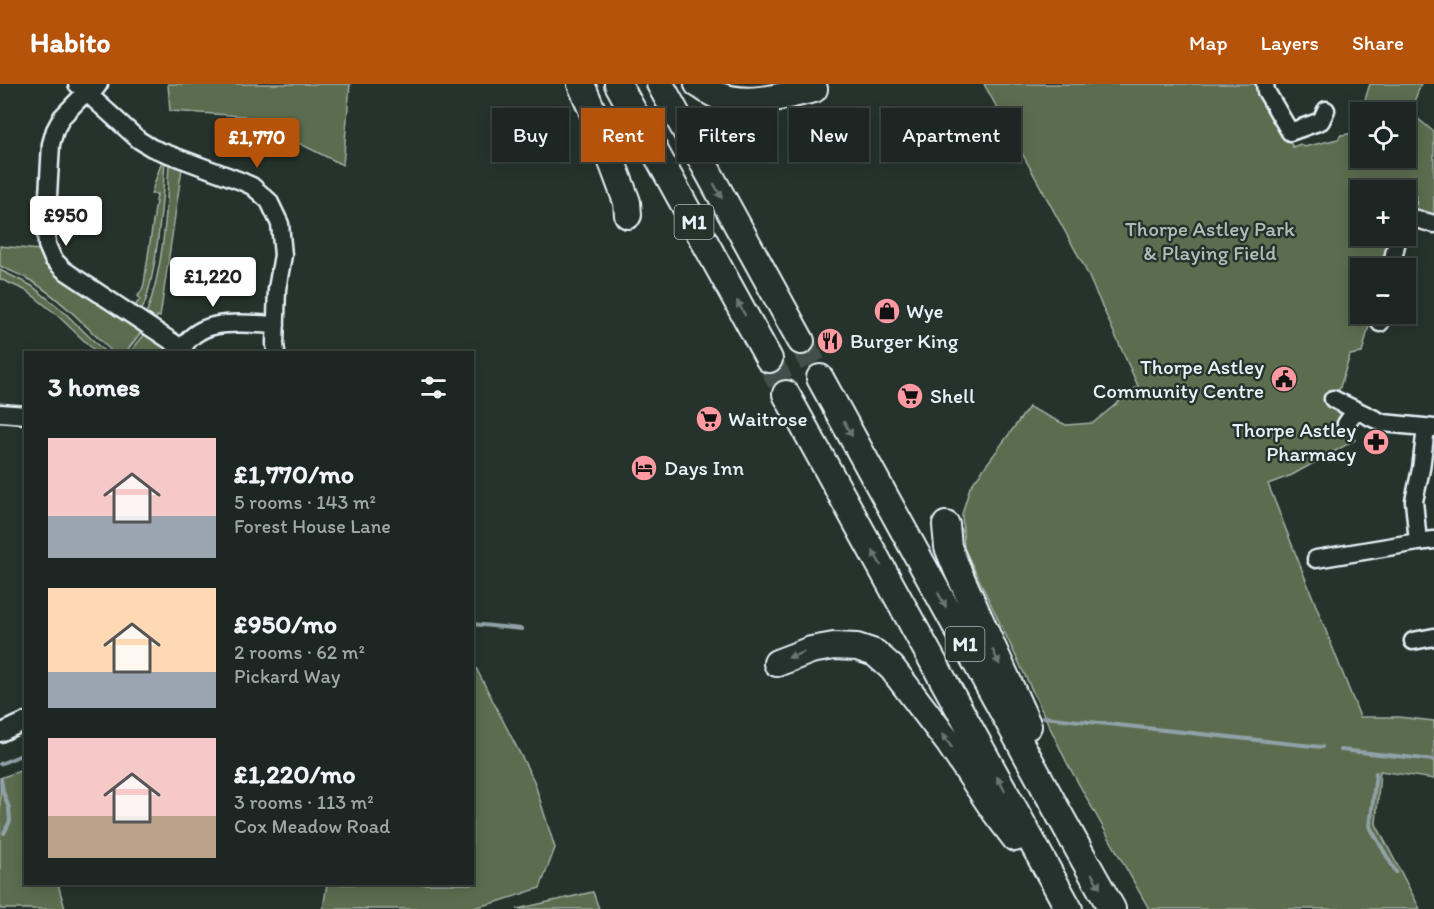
<!DOCTYPE html>
<html lang="en">
<head>
<meta charset="utf-8">
<style>
  body { margin:0; font-family:Itim,sans-serif; background:#252e2a; color:#f1f3f6; height:100vh; display:flex; flex-direction:column; font-size:22px; white-space:nowrap }
  * { box-sizing:border-box; margin:0 }
  p { font-size:20px; color:#a0a5a5 }
  .icon { flex:none; width:33px; height:33px; fill:none; stroke:currentColor; stroke-width:2; stroke-linecap:round; stroke-linejoin:round }
  .map { position:relative; flex:1; overflow:hidden }
  .details { position:absolute; left:24px; top:267px; width:450px; height:534px; display:flex; flex-direction:column; background:#1c2622; border-radius:0px; box-shadow:0 3px 15px #0003,0 0 0 2px #3a4340 }
  .details>* { flex:none }
  .guide { position:absolute; left:492px; top:24px; width:570px; height:54px; display:flex; gap:12px }
  .fabs { position:absolute; left:1350px; top:18px; display:grid; gap:12px }
  .fabs a { display:grid; place-items:center; width:66px; height:66px; border-radius:0px; background:#1c2622; box-shadow:0 3px 15px #0003,0 0 0 2px #3a4340; font-size:30px }
  .price { position:absolute; translate:-50% -51px; padding:0 14px; border-radius:6px; background:#fff; color:#222; font-size:20px; line-height:39px; filter:drop-shadow(0 2px 3px #0008) }
  .price::after { content:''; position:absolute; left:50%; top:36px; width:18px; height:14px; margin-left:-9px; background:inherit; clip-path:polygon(0 0,100% 0,50% 100%) }
  .price.active { background:#b45309; color:#fff }
  ul { padding:0; list-style:none }
  li { display:flex; align-items:center; gap:18px; height:150px; padding:0 24px }
  li span { display:grid; place-items:center; flex:none; width:168px; height:120px; border-radius:0px; color:#555 }
  li>.icon { margin-inline-start:auto }
  span .icon { width:72px; height:72px; fill:#fffc; stroke-width:1 }
  li b { font-size:26px }
  h2 { display:flex; justify-content:space-between; align-items:center; height:72px; padding:0 24px; font-size:26px }
  .chip { padding:0 21px; border-radius:0px; background:#1c2622; box-shadow:0 3px 15px #0003,0 0 0 2px #3a4340; font-size:21px; line-height:54px }
  .chip.active { background:#b45309; color:#fff }
  header { display:flex; align-items:center; gap:36px; box-sizing:border-box; height:84px; padding:0 30px; background:#b45309; color:#fff }
  header strong { font-size:28px }
  nav { display:flex; gap:33px; margin-inline-start:auto; font-size:21px }
  .map>svg:first-child { display:block }
  .green { fill:#5c6d50; stroke:#a2afa4; stroke-width:1.5 }
  .lines { fill:none; stroke-linecap:round; stroke-linejoin:round }
  .stream { stroke:#90a1a8; stroke-width:4 }
  .highway-tunnel { stroke:#43504b; stroke-width:26; stroke-dasharray:26 13; stroke-linecap:butt }
  .minor-casing { stroke:#e8f1f8; stroke-width:21 }
  .highway-casing { stroke:#e8f1f8; stroke-width:30 }
  .minor { stroke:#26332d; stroke-width:16 }
  .highway { stroke:#26332d; stroke-width:26 }
  .oneway { fill:#6a7674 }
  .labels { text-anchor:middle; stroke-width:5; stroke-linejoin:round; paint-order:stroke }
  .shield { fill:#26332d; stroke:#aeb8bb; stroke-width:1.5 }
  .shield-label { font-size:20px; font-weight:bold; fill:#e8f1f8 }
  .park-label { font-size:21px; fill:#b0bcb5; stroke:#26332d }
  .poi-label { font-size:21px; fill:#e8f1f8; stroke:#26332d; text-anchor:start }
</style>
</head>
<body>
<header>
<strong>Habito</strong>
<nav><a>Map</a><a>Layers</a><a>Share</a></nav>
</header>
<div class="map">
<svg width="1434" height="825" viewBox="0 0 1434 825">
  <rect width="100%" height="100%" fill="#26332d"/>
  <filter id="ink" filterUnits="userSpaceOnUse"><feTurbulence type="fractalNoise" baseFrequency=".0167" numOctaves="2"/><feDisplacementMap in="SourceGraphic" scale="12" xChannelSelector="R" yChannelSelector="G"/><feConvolveMatrix kernelMatrix="1 2 1 2 8 2 1 2 1" color-interpolation-filters="sRGB"/></filter>
  <g filter="url(#ink)">
    <path class="green" d="M168 0H350L343 81 244 32 170 27Z
      M984 0H1257L1293 63 1300 60 1304 63 1338 55 1341 51 1355 49 1360 32V74H1406V28H1361L1370 0H1421L1410 28 1434 48V131C1421 128 1414 127 1417 112L1406 110V103L1401 106H1360V152H1390L1382 184H1360V230H1372L1362 269 1350 271 1335 319 1355 356 1292 391 1268 400 1360 633H1398L1434 637V695L1380 687 1376 740 1420 825H1149L1067 679 964 464 962 430 970 403 1029 323 1066 341 1093 339 1138 302 1084 182Z
      M162 77 165 78C163 111 160 143 155 176 152 193 149 211 142 226L135 222 140 215 138 212 142 206 144 200 157 110H151Z
      M169 79 182 84 160 233 157 232 156 235 146 229C151 219 153 208 156 197 165 158 167 119 169 79Z
      M0 162 39 166 44 178 57 191 74 201 142 247 126 268H112C87 243 61 215 30 196 21 191 10 187 0 182Z
      M0 186 32 202 62 226 105 268H96L56 230 27 207 0 195Z
      M145 250 166 263 169 268H130Z
      M473 578 534 697 555 764 540 804 497 818 469 825H323L327 800H472Z
      M25 685 26 800H58L65 825H0V694Z
      M593 808 599 825H517Z"/>
    <g class="lines">
      <path class="stream" d="M472 540 522 545
        M1043 633 1322 663
        M1341 666 1434 676
        M0 680 26 669
        M1376 689 1370 743 1396 788
        M1 695 3 708 9 724 10 737 4 749"/>
      <path class="highway-tunnel" d="M801 257 820 294
        M769 275 786 310"/>
      <defs>
        <path id="minor" d="M77 0 139 56 152 64 241 97 252 102 269 117 280 140 283 171 277 205 275 260 276 268
          M99 0 96 4 86 8 62 33 55 46 51 60 46 146 47 161 53 175 64 186 183 265
          M1265 0 1266 7 1290 48 1321 37 1326 26
          M1406 117V114
          M1406 132 1434 140
          M1391 184 1398 152
          M1380 239 1382 230
          M181 268C197 231 244 240 276 241
          M1333 315 1383 339 1434 344
          M0 329 26 331
          M1346 340 1355 327
          M1418 458 1434 456
          M1316 475 1418 458 1414 417 1421 385 1426 344
          M1413 557 1434 553
          M0 649 26 637"/>
        <path id="highway" d="M581 0 598 40 627 118 628 131
          M618 0 769 275
          M660 0 801 257
          M698 0C705 4 712 10 719 12 750 23 783 12 814 5
          M820 294 1081 770 1112 825
          M786 310 1069 825
          M946 441 948 463 957 485 1028 642
          M777 579 811 566 834 562 857 563 875 569 892 584 949 659 996 729 1015 754"/>
      </defs>
      <use href="#minor" class="minor-casing"/>
      <use href="#highway" class="highway-casing"/>
      <use href="#minor" class="minor"/>
      <use href="#highway" class="highway"/>
    </g>
    <defs><path id="oneway-solid" d="M-6-.8H1V-3.2L6.5 0L1 3.2V.8H-6Z" transform="scale(1.5)"/></defs>
    <g class="oneway">
      <use href="#oneway-solid" transform="translate(718 107) rotate(61)"/>
      <use href="#oneway-solid" transform="translate(741 224) rotate(-119)"/>
      <use href="#oneway-solid" transform="translate(848 345) rotate(61)"/>
      <use href="#oneway-solid" transform="translate(877 474) rotate(-119)"/>
      <use href="#oneway-solid" transform="translate(942 516) rotate(61)"/>
      <use href="#oneway-solid" transform="translate(796 571) rotate(160)"/>
      <use href="#oneway-solid" transform="translate(996 573) rotate(65)"/>
      <use href="#oneway-solid" transform="translate(947 657) rotate(-126)"/>
      <use href="#oneway-solid" transform="translate(1001 700) rotate(-119)"/>
      <use href="#oneway-solid" transform="translate(1096 797) rotate(60)"/>
    </g>
  </g>
  <defs>
    <symbol id="shop-disc" viewBox="-11 -11 22 22"><circle r="9.5" fill="#ff9aa2" stroke="#26332d"/><path d="M-5-2.5h2.3a2.7 3.5 0 0 1 5.4 0H5L5.5 6h-11ZM-1.5-2.5h3a1.5 2.3 0 0 0-3 0Z" fill="#111"/></symbol>
    <symbol id="restaurant-disc" viewBox="-11 -11 22 22"><circle r="9.5" fill="#ff9aa2" stroke="#26332d"/><path d="M-5-6h1v4h1v-4h1v4h1v-4h1v5L-1.5 .5V6h-2V.5L-5-1ZM5-6V6H3V1.5H1.5Q1.5-4 5-6Z" fill="#111"/></symbol>
    <symbol id="civic-disc" viewBox="-11 -11 22 22"><circle r="9.5" fill="#ff9aa2" stroke="#26332d"/><path d="M-.6-6.5H3V-4.5H.6V-3L4-1V1h2V6H-6V1h2V-1L-.6-3ZM-1.2 2.5V6h2.4V2.5Z" fill="#111"/></symbol>
    <symbol id="supermarket-disc" viewBox="-11 -11 22 22"><circle r="9.5" fill="#ff9aa2" stroke="#26332d"/><path d="M-6-5.5h2.5l.6 2H6L4.5 2H-2.5L-4.4-4H-6ZM-1.5 3.2a1.3 1.3 0 1 0 .1 0ZM3 3.2a1.3 1.3 0 1 0 .1 0Z" fill="#111"/></symbol>
    <symbol id="pharmacy-disc" viewBox="-11 -11 22 22"><circle r="9.5" fill="#ff9aa2" stroke="#26332d"/><path d="M-2-6h4v4h4v4h-4v4h-4v-4h-4v-4h4Z" fill="#111"/></symbol>
    <symbol id="hotel-disc" viewBox="-11 -11 22 22"><circle r="9.5" fill="#ff9aa2" stroke="#26332d"/><path d="M-6-4.5h1.5V1H6V5H4.5V3h-9V5H-6ZM-4 0a1.8 1.8 0 1 1 3.6 0ZM.5 0V-2.5h3Q6-2.5 6 0Z" fill="#111"/></symbol>
  </defs>
  <g fill-rule="evenodd">
    <use href="#shop-disc" x="872" y="212" width="30" height="30"/>
    <use href="#restaurant-disc" x="815" y="242" width="30" height="30"/>
    <use href="#civic-disc" x="1269" y="280" width="30" height="30"/>
    <use href="#supermarket-disc" x="895" y="297" width="30" height="30"/>
    <use href="#supermarket-disc" x="694" y="320" width="30" height="30"/>
    <use href="#pharmacy-disc" x="1361" y="343" width="30" height="30"/>
    <use href="#hotel-disc" x="629" y="369" width="30" height="30"/>
  </g>
  <g class="labels">
    <g class="shield">
      <rect x="674.5" y="121" width="39" height="34" rx="4.5"/>
      <rect x="945.5" y="543" width="39" height="34" rx="4.5"/>
    </g>
    <g class="shield-label">
      <text x="694" y="145">M1</text>
      <text x="965" y="567">M1</text>
    </g>
    <g class="park-label">
      <text x="1210" y="152">Thorpe Astley Park<tspan x="1210" dy="24">&amp; Playing Field</tspan></text>
    </g>
    <g class="poi-label">
      <text x="906" y="234">Wye</text>
      <text x="850" y="264">Burger King</text>
      <text x="1264" y="290" text-anchor="end">Thorpe Astley<tspan x="1264" dy="24">Community Centre</tspan></text>
      <text x="930" y="319">Shell</text>
      <text x="728" y="342">Waitrose</text>
      <text x="1356" y="353" text-anchor="end">Thorpe Astley<tspan x="1356" dy="24">Pharmacy</tspan></text>
      <text x="664" y="391">Days Inn</text>
    </g>
  </g>
</svg>
<div class="fabs">
<a><svg class="icon" aria-label="locate" viewBox="0 0 24 24"><circle cx="12" cy="12" r="6"/><path d="M12 2v4M12 18v4M2 12h4M18 12h4"/></svg></a>
<a>+</a>
<a>−</a>
</div>
<b class="price active" style="left:257px;top:85px">£1,770</b>
<b class="price" style="left:66px;top:163px">£950</b>
<b class="price" style="left:213px;top:224px">£1,220</b>
<div class="guide">
<a class="chip">Buy</a>
<a class="chip active">Rent</a>
<a class="chip">Filters</a>
<a class="chip">New</a>
<a class="chip">Apartment</a>
</div>
<section class="details">
<h2>3 homes<svg class="icon" aria-label="filters" viewBox="0 0 24 24"><path d="M4 7h16M4 17h16"/><circle cx="9" cy="7" r="2"/><circle cx="15" cy="17" r="2"/></svg></h2>
<ul>
<li><span style="background:linear-gradient(#f6c9c9 65%,#9aa5b1 0)"><svg class="icon" aria-label="home" viewBox="0 0 24 24"><path d="M3 11l9-7 9 7M6 9v11h12V9"/></svg></span><div><b>£1,770/mo</b><p>5 rooms · 143 m²</p><p>Forest House Lane</p></div></li>
<li><span style="background:linear-gradient(#ffd9b3 70%,#9aa5b1 0)"><svg class="icon" aria-label="home" viewBox="0 0 24 24"><path d="M3 11l9-7 9 7M6 9v11h12V9"/></svg></span><div><b>£950/mo</b><p>2 rooms · 62 m²</p><p>Pickard Way</p></div></li>
<li><span style="background:linear-gradient(#f6c9c9 65%,#b9a48a 0)"><svg class="icon" aria-label="home" viewBox="0 0 24 24"><path d="M3 11l9-7 9 7M6 9v11h12V9"/></svg></span><div><b>£1,220/mo</b><p>3 rooms · 113 m²</p><p>Cox Meadow Road</p></div></li>
</ul>
</section>
</div>
</body>
</html>
